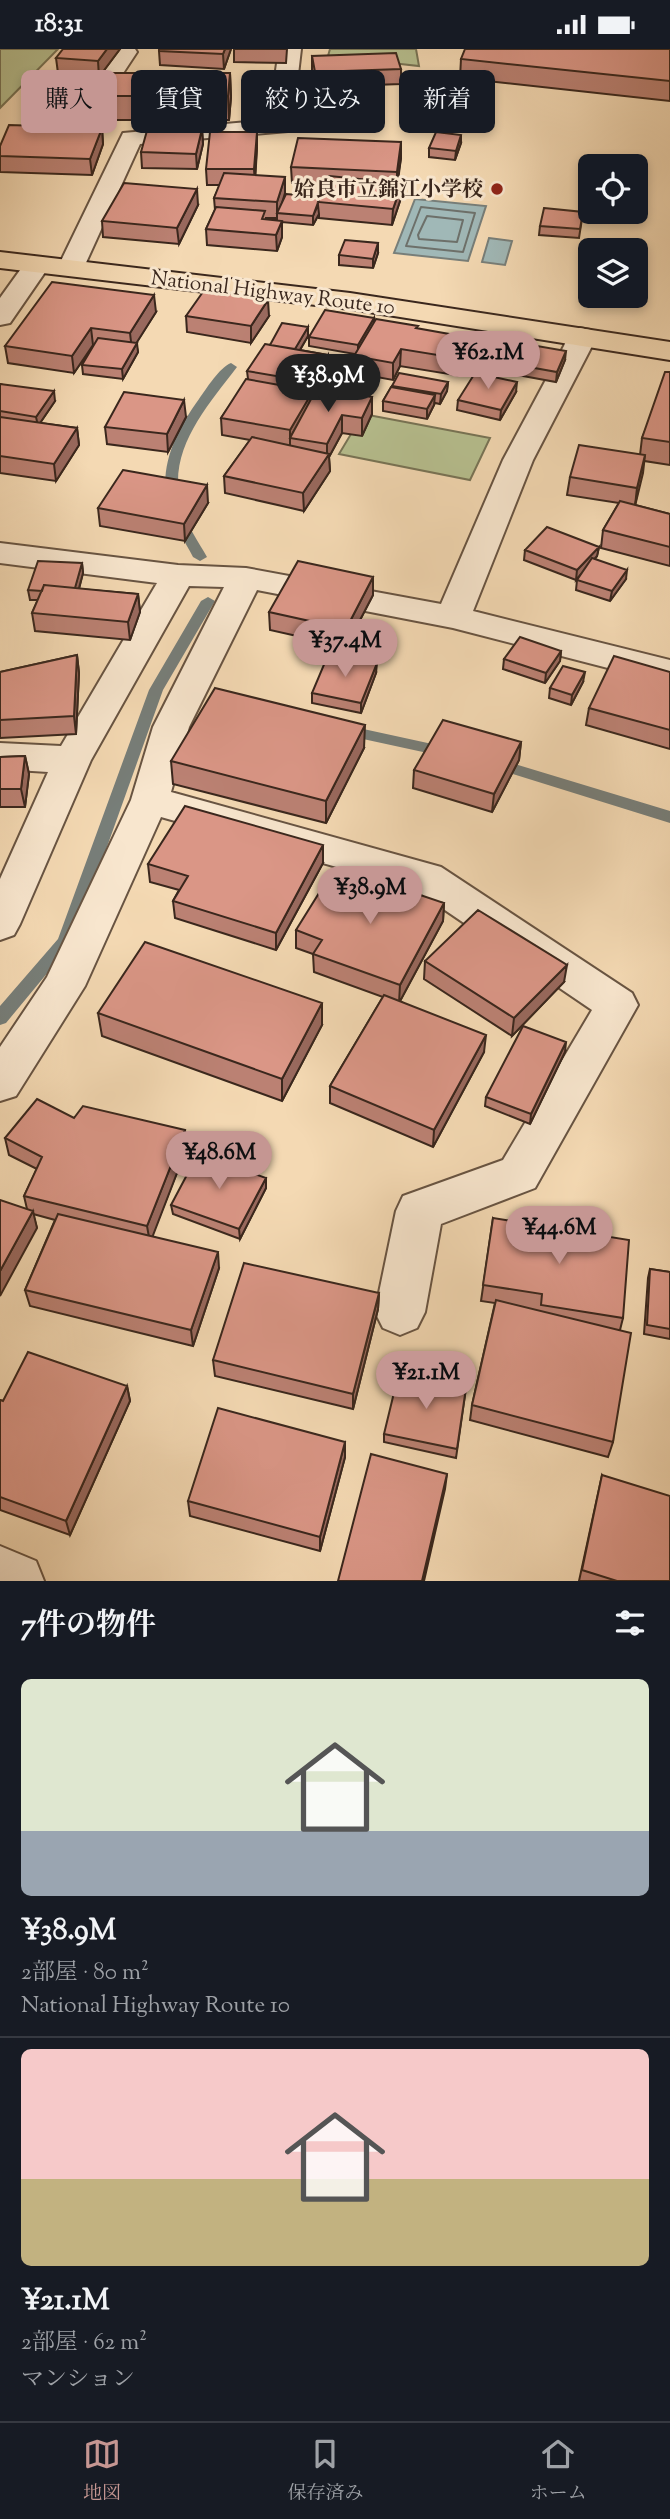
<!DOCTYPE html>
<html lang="ja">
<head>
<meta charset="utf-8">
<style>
  body { margin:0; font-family:"Sorts Mill Goudy","Noto Serif JP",serif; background:#20242c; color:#f1f3f6; height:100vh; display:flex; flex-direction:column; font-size:26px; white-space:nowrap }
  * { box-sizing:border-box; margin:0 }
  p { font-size:23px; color:#9ea1a6 }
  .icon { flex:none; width:38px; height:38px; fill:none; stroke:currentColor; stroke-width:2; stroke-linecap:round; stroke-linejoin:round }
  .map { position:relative; height:1532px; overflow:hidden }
  .sheet { display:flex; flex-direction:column; background:#171b24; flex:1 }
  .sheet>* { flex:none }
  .hud { position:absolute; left:21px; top:21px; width:628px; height:63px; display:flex; gap:14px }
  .controls { position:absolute; left:578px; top:105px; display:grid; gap:14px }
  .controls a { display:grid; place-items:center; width:70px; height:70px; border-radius:10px; background:#171b24; box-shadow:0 4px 10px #0003; font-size:35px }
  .price { position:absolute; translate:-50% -60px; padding:0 16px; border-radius:24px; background:#c59692; color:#111; font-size:23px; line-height:46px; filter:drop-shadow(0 2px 4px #0008) }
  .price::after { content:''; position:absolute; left:50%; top:42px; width:21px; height:16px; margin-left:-10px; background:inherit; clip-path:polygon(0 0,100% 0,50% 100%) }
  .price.on { background:#222; color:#fff }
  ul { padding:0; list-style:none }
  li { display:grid; align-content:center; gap:14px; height:371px; padding:0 21px }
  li+li { border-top:2px solid #363941 }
  li span { display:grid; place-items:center; height:217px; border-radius:10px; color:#555 }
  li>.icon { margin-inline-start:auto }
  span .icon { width:126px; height:126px; fill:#fffc; stroke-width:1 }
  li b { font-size:30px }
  h2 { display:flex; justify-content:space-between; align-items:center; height:84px; padding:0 21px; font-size:30px }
  .tag { padding:0 24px; border-radius:10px; background:#171b24; box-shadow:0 4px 10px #0003; font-size:24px; line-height:63px }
  .tag.on { background:#c59692; color:#111 }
  .status { display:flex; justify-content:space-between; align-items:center; height:49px; padding:0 35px; background:#171b24; direction:ltr }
  .status svg { height:19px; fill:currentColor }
  .tab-bar { display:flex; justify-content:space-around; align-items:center; height:98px; border-top:2px solid #363941; background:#171b24; font-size:19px; color:#9ea1a6 }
  .tab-bar a { display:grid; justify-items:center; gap:4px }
  .tab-bar .on { color:#c59692 }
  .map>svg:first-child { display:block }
  .green { fill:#b7c090; stroke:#787456; stroke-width:2 }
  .water { fill:#a0b8b7; stroke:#777e79; stroke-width:2 }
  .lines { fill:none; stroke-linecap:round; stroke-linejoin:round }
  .shore { stroke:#6d706a; stroke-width:2 }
  .stream { fill:#777e79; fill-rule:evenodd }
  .street-casing { stroke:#685442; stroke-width:4 }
  .highway-casing { stroke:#3a271d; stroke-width:4 }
  .street { fill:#f8e6ce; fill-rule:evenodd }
  .highway { fill:#f4d9b3; fill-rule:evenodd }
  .wall { fill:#bb8173; stroke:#3a271d; stroke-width:2; fill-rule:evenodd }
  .shaded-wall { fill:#99695e; stroke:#3a271d; stroke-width:2 }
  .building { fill:#da9686; stroke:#3a271d; stroke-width:2 }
  .poi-dot { fill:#8f2418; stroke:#f8e6ce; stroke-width:2.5 }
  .labels { text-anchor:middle; stroke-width:6; stroke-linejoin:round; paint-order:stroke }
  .far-poi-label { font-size:21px; font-weight:bold; fill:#3a271d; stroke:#f8e6ce; text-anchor:end }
  .far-street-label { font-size:21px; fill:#3a271d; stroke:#f8e6ce }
</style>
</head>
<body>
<div class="status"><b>18:31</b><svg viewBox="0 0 49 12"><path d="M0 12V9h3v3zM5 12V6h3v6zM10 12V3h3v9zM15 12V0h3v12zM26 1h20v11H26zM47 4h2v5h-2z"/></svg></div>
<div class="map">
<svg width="670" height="1532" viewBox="0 0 670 1532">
  <rect width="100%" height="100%" fill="#f4d9b3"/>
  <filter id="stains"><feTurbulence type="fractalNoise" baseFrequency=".00286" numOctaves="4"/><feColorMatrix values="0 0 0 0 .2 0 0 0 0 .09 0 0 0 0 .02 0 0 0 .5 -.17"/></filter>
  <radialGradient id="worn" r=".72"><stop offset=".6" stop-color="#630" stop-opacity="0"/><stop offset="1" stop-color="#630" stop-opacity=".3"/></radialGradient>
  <path class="green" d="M0 0H58L0 59Z
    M330 0H416L419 17 328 7Z
    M363 365 490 389 470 431 339 405Z"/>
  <path class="water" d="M415 150 486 157 468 212 394 204Z
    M489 189 512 192 505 216 482 213Z"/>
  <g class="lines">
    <path class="shore" d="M421 158 475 164 463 203 406 197Z
      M427 167 463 171 457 193 419 190 418 186Z"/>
    <path class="stream" d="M231 314 237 318C206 359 165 403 182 459 187 477 198 492 207 508L200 512 193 508C185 492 174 477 169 460 157 419 176 382 199 350 207 339 219 319 231 314Z
      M208 548 215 552 163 641 73 893 6 974 0 976V957L58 890 149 641 201 552Z
      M345 676 446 698 454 703 446 708 340 685 338 681Z
      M495 709 670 762V774L490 718 487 714Z"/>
    <defs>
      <path id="street" d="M112 0H135L137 3 112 41H96L93 36 115 4Z
        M279 0H301L292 77 288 82 140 95 84 218 80 224 71 226 62 224 58 218 123 84 269 71Z
        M37 208 46 210 50 216 10 274 0 276V249L28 210Z
        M580 279 590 281 594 287 592 297 533 411 473 562 670 611V635L453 579 257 541 189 678 171 743 441 818 632 944 638 956 535 1139 441 1175 425 1263 417 1279 400 1286 383 1279 375 1263 396 1162 403 1147 503 1111 592 961 414 840 161 768 85 937 16 1047 0 1052V998L47 928 131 751 153 678 224 538 189 537 91 711 20 875 14 886 0 891V830L48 723 0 720V694L61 697 157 534 0 514V494L178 516 246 519 441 555 503 411 564 297 570 281Z
        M0 1497 36 1512 44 1532H0Z"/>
      <path id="highway" d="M0 203 350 244 670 293V311L350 260 0 219Z"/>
    </defs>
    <use href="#street" class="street-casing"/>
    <use href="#highway" class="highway-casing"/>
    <use href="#street" class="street"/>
    <use href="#highway" class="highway"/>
  </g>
  <path class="wall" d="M120 0 102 24H230L231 48 229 71H44L41 47 58 24 56 9Z
    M231 0 224 20 160 16 159 2Z
    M234 0H287L286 14 234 13Z
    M670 0V52L460 29 461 10Z
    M312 7 401 20V35L315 38 312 22Z
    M102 79 103 95 92 126 0 123V97Z
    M202 80 203 95 197 120 142 119 141 103Z
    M257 83V98L255 126 285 144 283 152 320 148 326 135 292 134 291 118 401 93V109L397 133 401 149 392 176 319 169V165L313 176 282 173V188L277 202 207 196 206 180 215 161 214 149 220 136H207L206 120ZM266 169H277V171L266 170Z
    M461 94 455 111 429 108V99Z
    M198 156 179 195 103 188 102 172Z
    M583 163 579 189 539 186 540 177Z
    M378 204 373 219 339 216V206Z
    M156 263 136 294 138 303 123 330 83 325 82 316 94 296H93L74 324 8 314 5 297Z
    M186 267H269L251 294 187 283Z
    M374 273 418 280 471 306 461 327 400 317 393 331 354 324 355 305 309 297V288Z
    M308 287 300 301 328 306V323L318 339 372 348V365L362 387 342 384 329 408 330 422 304 462 225 444 224 427 250 391 222 386 221 369 248 330 247 322 270 296Z
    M485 310 565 311 556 333 484 320Z
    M670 323V416L644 412 635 456 670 465V517L601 499 603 481 619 454 567 446 570 428 640 406 642 389Z
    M448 333 447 342 440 355 435 354 427 370 383 362V352L392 337Z
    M0 335 55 352 40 374 77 379 79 396 56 432 0 424Z
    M516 343 500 371 457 361 458 351Z
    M186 368 168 403 107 395 105 378Z
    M208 454 185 492 100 477 98 459Z
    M599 498 597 507 595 510 626 530 610 552 576 541 577 531 581 525 576 531 524 511 525 501Z
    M82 514 83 524 79 540 138 545 140 563 130 591 35 582 32 564 38 551H30L28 541Z
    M373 528V546L346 598 270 581 269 563Z
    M561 602 560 612 545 634 503 620 504 610Z
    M77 606 79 624 76 685 0 689V623Z
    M670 623V700L586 676 589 659Z
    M376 624 361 664 312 654V644Z
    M583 633 571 656 549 649 550 639Z
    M521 693 519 711 492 763 413 739 414 721Z
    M364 699 326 774 173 735 171 712Z
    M25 707 29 725 25 758H0V708Z
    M323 814 276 901 175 869 173 852 179 841 150 833 148 815Z
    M357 838 444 854 443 872 400 952 484 1003 433 1098 330 1054V1037L383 948 314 923 313 905 296 899V881Z
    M425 912 564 933 512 987 424 930Z
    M98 964 322 976 282 1052 102 987Z
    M565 1003 530 1075 485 1057 486 1048Z
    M74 1069 187 1098 152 1187 219 1219 193 1297 30 1257 25 1241 55 1171 33 1165 37 1179 27 1160 24 1147 37 1120 9 1106 5 1089Z
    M266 1129V1139L240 1190 173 1165 171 1156Z
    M493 1169 623 1269 620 1281 613 1393 608 1408 470 1371 472 1356 495 1254 481 1252Z
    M650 1220 670 1223V1290L644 1285 648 1229Z
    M379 1244 378 1260 353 1360 215 1327 213 1311Z
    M127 1337 130 1352 70 1486 0 1461V1351L3 1352Z
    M466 1339 456 1409 384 1393V1385Z
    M345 1393V1408L320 1502 190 1467 188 1452Z
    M602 1426 670 1532H579Z"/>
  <path class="shaded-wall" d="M107 0H120L99 28 98 12Z
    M225 0H231L224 20 223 5Z
    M230 24 231 48 229 71 228 47Z
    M102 79 103 95 92 126 90 110Z
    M202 80 203 95 197 120 196 105Z
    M257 83V98L255 135 254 120Z
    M461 86V94L455 111 456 102Z
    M401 93V109L397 139V123Z
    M285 128V144L279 164H277V169V153Z
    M402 134 401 149 392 176 393 160Z
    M197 140 198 156 179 195 177 179Z
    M318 156 319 165 313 176V167Z
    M282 172V188L277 202 276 186Z
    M378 194V204L373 219V210Z
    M154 246 156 263 132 301 130 284Z
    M268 251 269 267 251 294V277Z
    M374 269V279L358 306V296Z
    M308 278V287L294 311V301Z
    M91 279 93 296 74 324 72 307Z
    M472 289 471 306 461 327 462 310Z
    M137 294 138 303 123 330 122 320Z
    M401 300 400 317 393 331V314Z
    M566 302 565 311 556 333 557 323Z
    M328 306V323L290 389V398V381L311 344V333Z
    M448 333 447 342 440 355 441 345Z
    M517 333 516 343 500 371 501 361Z
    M54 342 55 352 38 377 36 368Z
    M435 346 434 356 427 370V360Z
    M372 348V365L362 387V369Z
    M184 351 186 368 168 403 167 385Z
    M342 366V384L329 408 330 422 304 462 303 444 327 408V395Z
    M77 379 79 396 56 432 54 415Z
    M645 406 643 424 635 457 637 439Z
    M207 436 208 454 185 492 184 475Z
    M599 498 597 507 576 531 577 521Z
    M82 514 83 524 75 554 73 544Z
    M627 521 626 530 610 552 612 542Z
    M373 528V546L346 598V580Z
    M138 545 140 563 130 591 128 573Z
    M561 602 560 612 545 634 546 624Z
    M77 606 79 624 76 685 74 667Z
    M377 614 376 624 361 664V654Z
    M585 623 583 633 571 656 572 646Z
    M365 676 364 699 326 774V752Z
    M521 693 519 711 492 763 494 745Z
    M25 707 29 725 25 758 21 740Z
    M323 796V814L276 901V884Z
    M444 854 443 872 399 954 400 936Z
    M567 916 564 933 512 987 514 969Z
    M322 954V976L282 1052V1030Z
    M486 986 484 1003 433 1098 434 1081Z
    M566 993 565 1003 530 1075 531 1065Z
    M185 1081 187 1098 150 1194 147 1177Z
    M266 1129V1139L240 1190 239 1180Z
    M33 1162 37 1179 0 1247V1222Z
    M218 1203 219 1219 193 1297 191 1281Z
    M379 1244 378 1260 353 1360V1345Z
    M127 1337 130 1352 70 1486 66 1472Z
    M345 1393V1408L320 1502V1488Z
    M447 1425 445 1440 424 1532H422Z"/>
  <path class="building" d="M63 0H107L98 12 56 9Z
    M159 0H225L223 5 159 2Z
    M465 0H670V32L461 10Z
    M396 4 401 20 315 23 312 7Z
    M48 24H230L228 47H41Z
    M9 76 102 79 90 110 0 107V97Z
    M148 78 202 80 196 105 141 103Z
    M210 83H257L254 120H206Z
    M436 83 461 86 456 102 429 99Z
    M298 89 401 93 397 123 291 118Z
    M224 124 285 128 277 153 214 149Z
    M329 127 402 134 393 160 318 153Z
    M124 134 197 140 177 179 102 172Z
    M286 145 320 148 313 167 277 164Z
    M216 158 265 162 262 170 282 172 276 186 206 180Z
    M544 159 583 163 580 180 540 177Z
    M345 191 378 194 373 210 339 206Z
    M52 233 154 246 130 284 91 279 72 307 5 297Z
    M205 240 268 251 251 277 186 267Z
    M325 261 374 269 358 296 309 288Z
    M376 270 418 277 416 279 472 289 462 310 401 300 393 314 354 307Z
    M282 274 308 278 295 300 270 296Z
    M98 289 137 294 122 320 82 316Z
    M496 290 566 302 557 323 485 310Z
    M265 295 328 306 311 333 247 322Z
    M665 323H670V393L642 389Z
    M399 324 448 333 441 345 392 337Z
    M475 324 517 333 501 361 458 351Z
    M246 330 313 342 290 381 221 369Z
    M0 335 54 342 36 368 0 362Z
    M391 338 435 346 427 360 383 352Z
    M317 339 372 348 362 369 342 366 327 395 290 389Z
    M124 343 184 351 167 385 105 378Z
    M0 368 77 379 54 415 0 407Z
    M252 388 329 405 303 444 224 427Z
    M579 396 645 406 637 439 570 428Z
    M123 421 207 436 184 475 98 459Z
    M620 452 670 465V498L603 481Z
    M547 478 599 498 577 521 525 501Z
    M592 509 627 521 612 542 577 531Z
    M38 512 82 514 75 539 44 536 42 542 28 541Z
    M298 512 373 528 346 580 269 563Z
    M44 536 138 545 128 573 32 564Z
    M520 588 561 602 546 624 504 610Z
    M77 606 74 667 0 671V623Z
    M328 606 377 614 361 654 312 644Z
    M614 607 670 623V681L589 659Z
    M563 617 585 623 572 646 550 639Z
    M215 639 365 676 326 752 171 712Z
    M443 671 521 693 494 745 414 721Z
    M25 707 21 740H0V708Z
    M185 757 323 796 276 884 173 852 188 827 148 815Z
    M364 827 444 854 400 936 313 905 322 891 296 881 329 828 357 838Z
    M478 861 567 916 514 969 425 912Z
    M145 893 322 954 282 1030 98 964Z
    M384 946 486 986 434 1081 330 1037Z
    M523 977 566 993 531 1065 486 1048Z
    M37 1050 74 1069 83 1057 185 1081 147 1177 24 1147 42 1108 5 1089Z
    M198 1105 266 1129 239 1180 171 1156Z
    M0 1151 33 1162 0 1222Z
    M58 1165 218 1203 191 1281 25 1241Z
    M493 1169 629 1191 623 1269 541 1256 542 1245 483 1236Z
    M244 1214 379 1244 353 1345 213 1311Z
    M650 1220 670 1223V1280L647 1276Z
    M496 1251 631 1284 613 1393 472 1356Z
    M28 1303 127 1337 66 1472 0 1448V1351L3 1352Z
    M399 1323 466 1339 457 1400 384 1385Z
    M218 1359 345 1393 320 1488 188 1452Z
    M371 1405 447 1425 422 1532H338Z
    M602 1426 670 1447V1532H617L582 1521Z"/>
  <circle class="poi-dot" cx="497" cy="140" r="7"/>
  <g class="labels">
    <g class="far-poi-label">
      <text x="483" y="147">姶良市立錦江小学校</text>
    </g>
    <g class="far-street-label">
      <text transform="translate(273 243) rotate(7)" y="7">National Highway Route 10</text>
    </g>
  </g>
  <rect width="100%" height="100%" filter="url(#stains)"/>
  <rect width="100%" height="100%" fill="url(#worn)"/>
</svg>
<div class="controls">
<a><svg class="icon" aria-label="locate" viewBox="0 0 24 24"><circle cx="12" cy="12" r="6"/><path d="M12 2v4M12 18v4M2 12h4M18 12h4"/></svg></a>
<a><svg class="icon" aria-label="layers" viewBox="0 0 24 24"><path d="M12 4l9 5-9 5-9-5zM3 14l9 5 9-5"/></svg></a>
</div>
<b class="price" style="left:488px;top:342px">¥62.1M</b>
<b class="price on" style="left:328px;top:365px">¥38.9M</b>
<b class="price" style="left:345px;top:630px">¥37.4M</b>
<b class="price" style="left:370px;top:877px">¥38.9M</b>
<b class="price" style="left:219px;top:1142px">¥48.6M</b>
<b class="price" style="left:559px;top:1217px">¥44.6M</b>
<b class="price" style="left:426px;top:1362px">¥21.1M</b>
<div class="hud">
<a class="tag on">購入</a>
<a class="tag">賃貸</a>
<a class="tag">絞り込み</a>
<a class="tag">新着</a>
</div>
</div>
<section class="sheet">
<h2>7件の物件<svg class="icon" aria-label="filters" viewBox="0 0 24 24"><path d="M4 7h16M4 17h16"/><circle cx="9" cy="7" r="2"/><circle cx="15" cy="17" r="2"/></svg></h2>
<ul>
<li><span style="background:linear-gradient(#dfe7d0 70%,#9aa5b1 0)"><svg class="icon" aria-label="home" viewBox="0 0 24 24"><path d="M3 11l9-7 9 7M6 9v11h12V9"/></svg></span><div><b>¥38.9M</b><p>2部屋 · 80 m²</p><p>National Highway Route 10</p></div></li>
<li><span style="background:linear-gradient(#f6c9c9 60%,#c2b280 0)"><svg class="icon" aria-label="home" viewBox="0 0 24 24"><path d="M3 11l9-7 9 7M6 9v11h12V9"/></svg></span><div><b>¥21.1M</b><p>2部屋 · 62 m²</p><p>マンション</p></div></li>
</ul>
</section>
<nav class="tab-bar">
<a class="on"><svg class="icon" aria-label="map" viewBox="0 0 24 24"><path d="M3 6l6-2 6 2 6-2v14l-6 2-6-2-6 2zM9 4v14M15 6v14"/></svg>地図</a>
<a><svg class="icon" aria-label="saved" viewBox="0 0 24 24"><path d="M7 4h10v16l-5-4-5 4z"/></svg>保存済み</a>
<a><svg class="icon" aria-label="home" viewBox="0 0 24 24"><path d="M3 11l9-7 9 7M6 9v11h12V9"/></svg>ホーム</a>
</nav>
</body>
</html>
